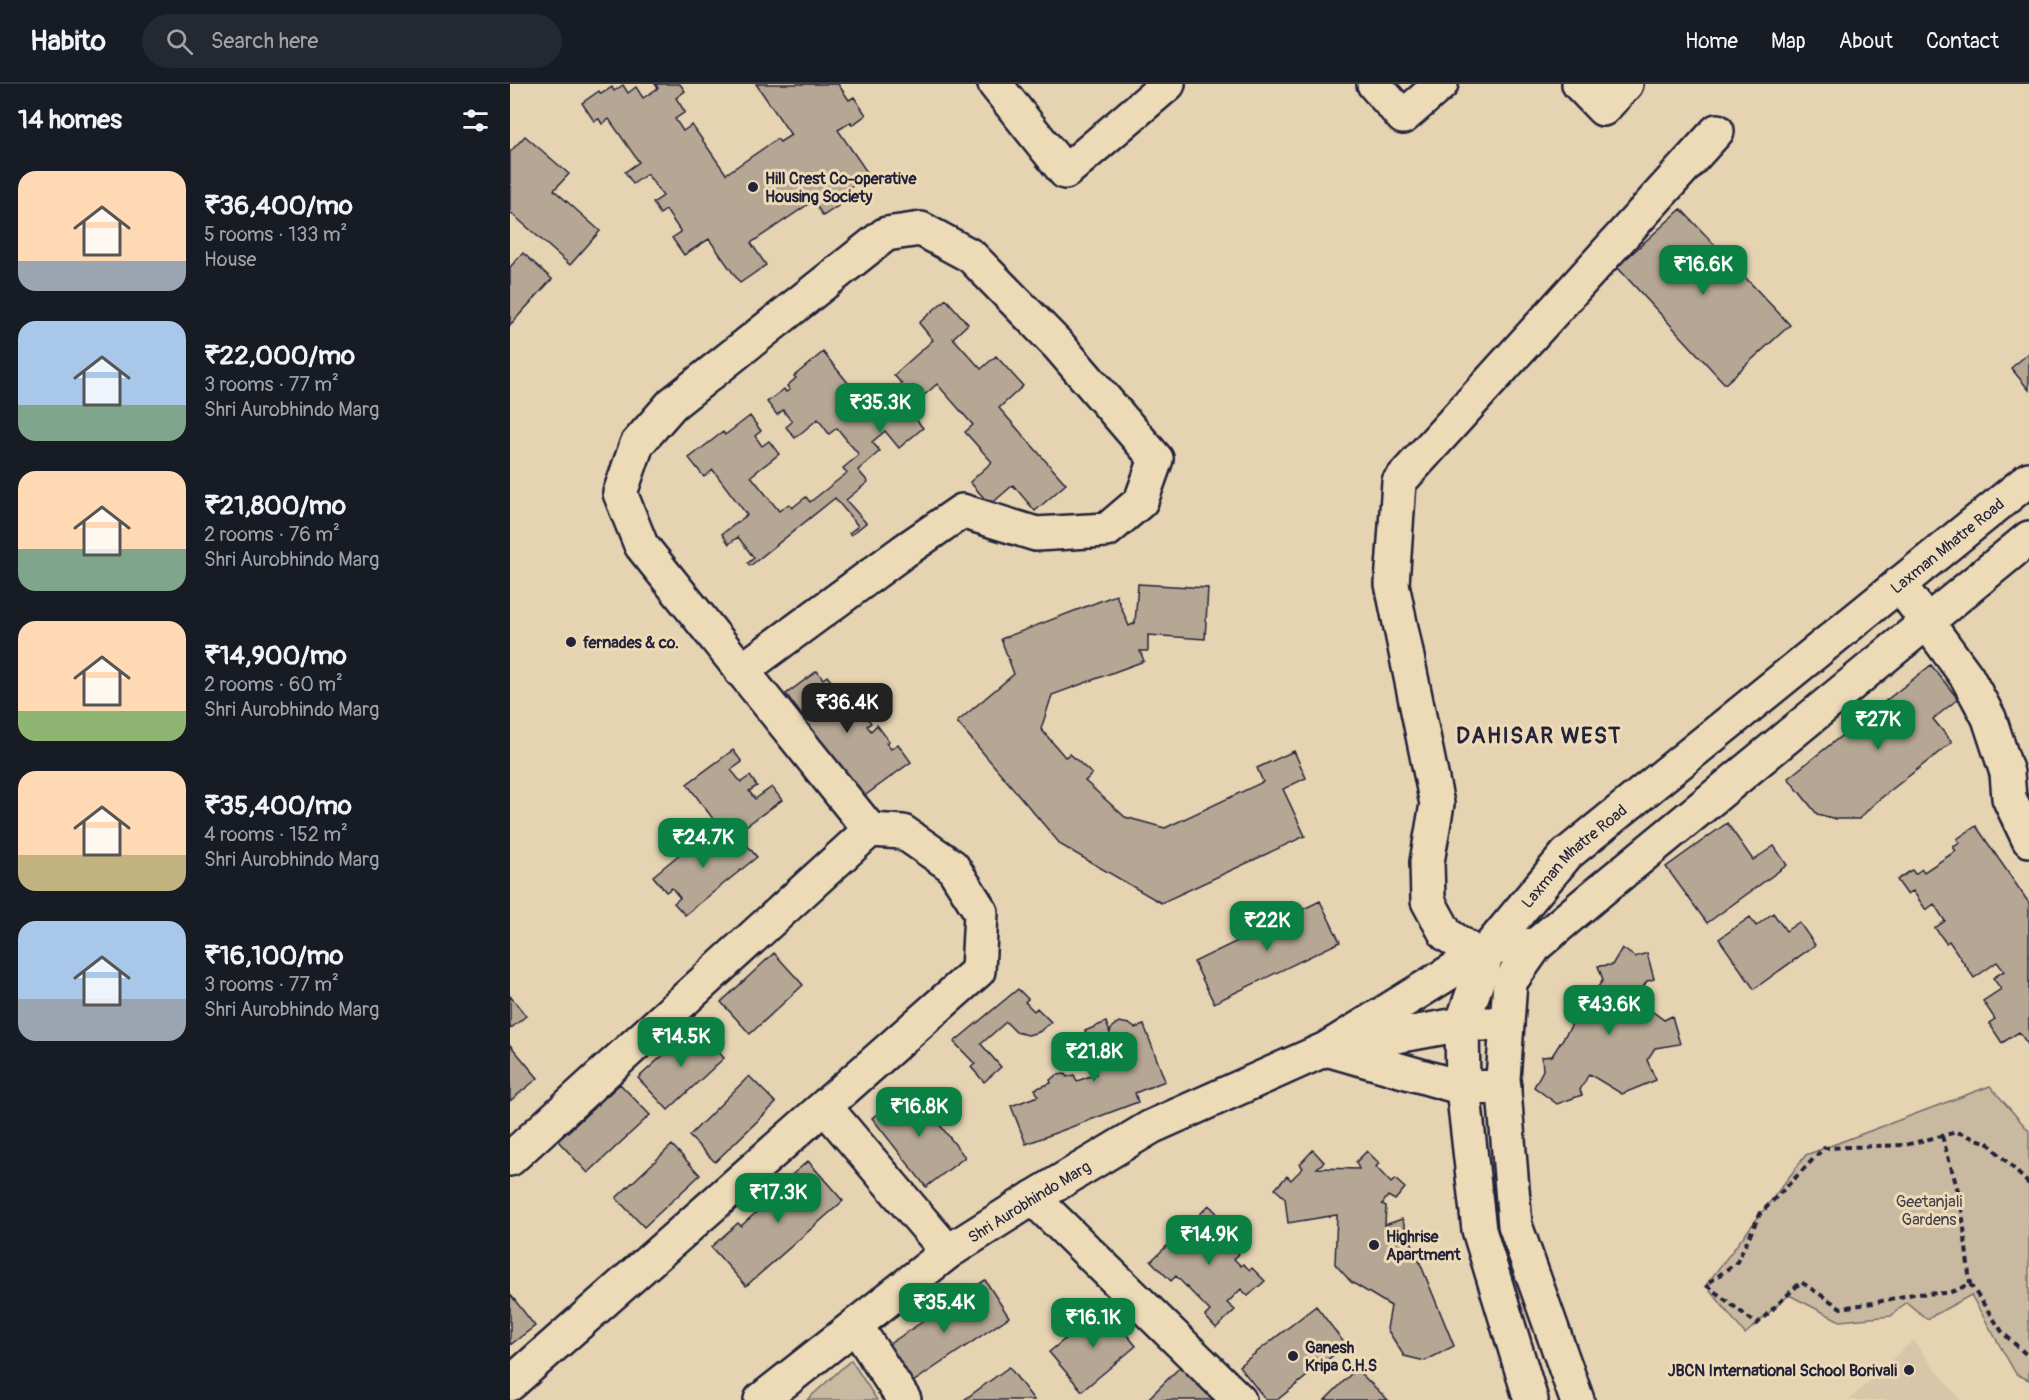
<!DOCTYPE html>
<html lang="en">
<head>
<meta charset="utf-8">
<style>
  body { margin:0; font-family:Pangolin,sans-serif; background:#242831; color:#f1f3f6; height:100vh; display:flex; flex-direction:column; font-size:22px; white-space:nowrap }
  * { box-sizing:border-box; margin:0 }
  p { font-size:20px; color:#9ea1a6 }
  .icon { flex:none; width:33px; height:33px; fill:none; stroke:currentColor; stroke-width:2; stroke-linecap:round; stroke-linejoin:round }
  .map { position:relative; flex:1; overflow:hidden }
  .details { display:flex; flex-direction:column; background:#171b24; width:510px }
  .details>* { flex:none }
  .price { position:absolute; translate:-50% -51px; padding:0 14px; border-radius:12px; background:#0b8043; color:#fff; font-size:20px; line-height:39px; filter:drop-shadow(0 2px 3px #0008) }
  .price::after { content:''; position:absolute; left:50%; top:36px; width:18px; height:14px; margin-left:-9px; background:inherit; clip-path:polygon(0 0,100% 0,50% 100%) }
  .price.active { background:#222; color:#fff }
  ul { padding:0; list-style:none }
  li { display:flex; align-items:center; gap:18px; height:150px; padding:0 18px }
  li span { display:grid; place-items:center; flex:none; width:168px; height:120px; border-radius:18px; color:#555 }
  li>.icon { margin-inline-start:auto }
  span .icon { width:72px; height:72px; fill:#fffc; stroke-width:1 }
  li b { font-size:26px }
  h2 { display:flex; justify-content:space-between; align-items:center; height:72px; padding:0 18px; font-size:26px }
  header { display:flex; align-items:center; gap:36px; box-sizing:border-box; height:84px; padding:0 30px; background:#171b24; border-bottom:2px solid #363941 }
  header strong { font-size:28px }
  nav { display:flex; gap:33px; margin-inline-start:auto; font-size:21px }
  .search { width:420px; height:54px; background:#242831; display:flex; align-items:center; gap:15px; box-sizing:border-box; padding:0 21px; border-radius:33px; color:#9ea1a6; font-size:22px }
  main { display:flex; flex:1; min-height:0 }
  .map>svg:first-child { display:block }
  .built { fill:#d7c6a9 }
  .green { fill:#c9b9a0; stroke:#766e6e; stroke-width:1.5 }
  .building { fill:#b5a794; stroke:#22223b; stroke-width:1.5 }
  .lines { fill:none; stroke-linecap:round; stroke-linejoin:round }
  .minor-casing { stroke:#22223b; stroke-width:38 }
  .major-casing { stroke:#22223b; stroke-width:38 }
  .path { stroke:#22223b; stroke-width:4; stroke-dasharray:6 4.5; stroke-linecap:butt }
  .minor { stroke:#eddab7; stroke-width:33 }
  .major { stroke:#eddab7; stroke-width:33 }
  .poi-dot { fill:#22223b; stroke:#eddab7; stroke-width:2 }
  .labels { text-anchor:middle; stroke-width:6; stroke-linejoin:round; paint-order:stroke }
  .poi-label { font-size:16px; font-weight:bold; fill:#22223b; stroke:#eddab7; text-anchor:start }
  .street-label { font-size:16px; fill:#22223b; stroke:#eddab7 }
  .park-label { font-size:16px; fill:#43404f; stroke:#eddab7 }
  .district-label { font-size:22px; font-weight:bold; letter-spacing:1.5px; fill:#22223b; stroke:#eddab7 }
</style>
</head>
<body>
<header>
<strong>Habito</strong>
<div class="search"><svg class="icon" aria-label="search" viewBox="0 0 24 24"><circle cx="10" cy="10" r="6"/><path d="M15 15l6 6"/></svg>Search here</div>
<nav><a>Home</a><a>Map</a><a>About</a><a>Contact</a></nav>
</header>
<main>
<section class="details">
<h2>14 homes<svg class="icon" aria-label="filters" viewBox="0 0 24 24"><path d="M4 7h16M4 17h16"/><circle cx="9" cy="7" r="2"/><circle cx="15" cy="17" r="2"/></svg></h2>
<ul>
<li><span style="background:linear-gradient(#ffd9b3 75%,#9aa5b1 0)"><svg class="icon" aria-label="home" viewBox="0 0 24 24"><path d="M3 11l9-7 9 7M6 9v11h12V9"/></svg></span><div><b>₹36,400/mo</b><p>5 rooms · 133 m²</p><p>House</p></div></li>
<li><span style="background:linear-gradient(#a9c7e8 70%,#7fa58c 0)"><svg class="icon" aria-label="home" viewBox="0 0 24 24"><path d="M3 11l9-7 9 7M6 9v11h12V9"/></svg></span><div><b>₹22,000/mo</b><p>3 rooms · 77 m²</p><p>Shri Aurobhindo Marg</p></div></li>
<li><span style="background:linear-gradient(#ffd9b3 65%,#7fa58c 0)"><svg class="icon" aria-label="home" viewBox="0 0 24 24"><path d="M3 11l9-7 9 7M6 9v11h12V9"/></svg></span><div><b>₹21,800/mo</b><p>2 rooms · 76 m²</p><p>Shri Aurobhindo Marg</p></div></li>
<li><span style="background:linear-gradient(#ffd9b3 75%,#8fb573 0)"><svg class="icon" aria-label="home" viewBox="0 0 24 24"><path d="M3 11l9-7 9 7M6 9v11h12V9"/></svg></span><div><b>₹14,900/mo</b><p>2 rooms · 60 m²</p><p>Shri Aurobhindo Marg</p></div></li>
<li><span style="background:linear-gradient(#ffd9b3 70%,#c2b280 0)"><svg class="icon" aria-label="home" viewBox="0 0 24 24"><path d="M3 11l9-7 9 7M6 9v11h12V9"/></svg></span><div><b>₹35,400/mo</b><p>4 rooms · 152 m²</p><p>Shri Aurobhindo Marg</p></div></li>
<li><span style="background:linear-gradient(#a9c7e8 65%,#9aa5b1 0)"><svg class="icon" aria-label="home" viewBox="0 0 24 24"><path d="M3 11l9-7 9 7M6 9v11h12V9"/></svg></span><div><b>₹16,100/mo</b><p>3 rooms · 77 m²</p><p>Shri Aurobhindo Marg</p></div></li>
</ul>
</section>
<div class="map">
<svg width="1519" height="1316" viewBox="0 0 1519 1316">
  <rect width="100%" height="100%" fill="#e5d3b2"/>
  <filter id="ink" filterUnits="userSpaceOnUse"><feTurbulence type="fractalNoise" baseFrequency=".0167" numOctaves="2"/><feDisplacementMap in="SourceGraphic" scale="12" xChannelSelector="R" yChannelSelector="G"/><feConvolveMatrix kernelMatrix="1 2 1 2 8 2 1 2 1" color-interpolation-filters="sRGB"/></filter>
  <g filter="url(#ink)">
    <path class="built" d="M1403 1256 1450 1316H1339Z"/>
    <path class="green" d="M1480 1002 1519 1047V1296L1506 1290 1461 1211 1417 1235 1396 1218 1381 1232 1330 1237 1279 1211 1235 1250 1196 1201 1296 1071Z
      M341 1276 367 1316H297Z"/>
    <path class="building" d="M145 0H170L175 7 166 14 175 28 165 35 173 47 182 41 216 90 267 55 270 58 281 51 246 0H328L339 16 344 13 356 31 342 41 341 38 328 46 359 91 335 107 340 114 313 132 303 117 241 159 256 181 230 199 199 155 174 171 162 154 171 148 156 126 150 130 143 119 153 112 137 90 123 100 115 88 129 78 99 35 92 40 89 35 84 37 72 19 89 7 91 10 102 3 104 7 113 1 118 9 126 3 133 14 148 4Z
      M15 52 59 90 44 106 90 147 60 181 0 128V68Z
      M1171 125 1280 241 1215 300 1107 183Z
      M13 169 42 195 0 241V183Z
      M436 215 458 240 443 254 471 285 486 272 513 302 489 324 556 400 525 427 503 401 480 421 460 398 482 378 455 348 463 341 427 300 410 315 407 311 394 321 413 344 389 364 375 347 362 358 370 367 348 386 358 398 336 416 356 439 341 451 339 449 348 442 325 414 240 482 238 479 244 474 228 453 219 460 212 450 237 431 203 386 194 393 179 374 213 348 215 351 240 332 251 347 245 352 252 362 259 357 269 370 241 392 269 427 279 420 282 424 296 413 300 418 337 389 333 384 349 371 327 344 319 350 308 335 285 354 276 343 282 338 273 326 267 331 257 318 274 305 276 308 280 306 277 302 286 294 284 292 313 268 343 305 333 313 345 328 353 320 356 323 359 321 363 325 371 318 368 314 383 301 386 305 392 300 384 291 423 256 409 239Z
      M1519 269V306L1501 284Z
      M628 500 698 504 695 555 638 551V567H630L634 577 542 611 531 645 555 673 560 670 582 690 575 697 615 733 655 744 753 698 747 684 784 667 796 694 773 705 795 752 651 819 551 761 447 638 504 590 491 555 606 511 619 542 625 539Z
      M1421 581 1448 615 1423 635 1442 658 1366 718 1349 735H1326L1307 730 1278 694Z
      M307 587 313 595 317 592 331 610 336 606 346 619 342 621 350 631 353 628 361 639 357 642 361 647 367 641 379 657 376 659 381 665 388 660 401 678 353 713 276 610Z
      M223 666 232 678 221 686 231 698 240 692 247 702 239 707 245 715 262 703 272 716 218 755 177 700Z
      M1217 739 1243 776 1264 762 1277 781 1197 839 1156 783Z
      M204 742 225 769 236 760 247 773 175 831 164 819 170 814 162 804 156 808 143 792Z
      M1466 742 1519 819V962L1509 948 1492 959 1479 939 1485 935 1473 917 1491 905 1483 894 1494 887 1487 878 1464 894 1439 857 1436 859 1425 844 1435 837 1424 820 1416 826 1403 807 1397 810 1387 796 1402 786 1405 790 1412 785 1414 788 1446 767 1443 763 1450 759 1447 755Z
      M810 817 830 858 704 919 684 878Z
      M1263 829 1276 847 1289 838 1305 861 1244 905 1209 855 1240 833 1246 842Z
      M1112 864 1125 873 1137 869 1144 895 1137 897 1119 924 1128 932 1135 922 1154 936 1162 932 1170 960 1145 964 1137 976 1146 996 1112 1010 1079 990 1070 1006 1072 1011 1047 1020 1024 1003 1033 986 1032 973 1042 972 1061 942 1063 927 1078 917 1093 896 1088 882 1102 881Z
      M264 869 293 901 240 950 211 918Z
      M508 905 518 915 515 918 524 927 527 924 541 938 529 948 518 951 506 948 496 938 471 960 491 983 474 998 461 983 465 980 444 958Z
      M0 912 16 932 0 945Z
      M596 938 600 949 602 943 609 938 619 940 625 944 634 941 655 997 625 1009 628 1018 516 1060 501 1022 528 1012 525 1005 541 999 540 996 547 991 555 990 557 993 564 991 567 997 586 990 577 967 582 966 575 947Z
      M185 942 214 974 158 1026 128 994Z
      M0 961 28 994 0 1017Z
      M239 992 266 1019 205 1078 179 1052Z
      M110 1000 140 1031 78 1089 48 1057Z
      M401 1004 455 1073 416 1103 362 1034Z
      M162 1061 190 1091 134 1143 106 1114Z
      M803 1066 814 1078 807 1084 849 1085 846 1078 857 1067 869 1079 866 1083 881 1099 885 1095 895 1104 885 1116 878 1112 872 1120 876 1122 875 1141 892 1135 944 1262 915 1277 894 1272 877 1245 881 1222 841 1198 825 1180 827 1131 778 1139 775 1114 765 1105 777 1092 781 1096 793 1084 790 1080Z
      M298 1077 333 1117 236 1202 201 1163 228 1139 231 1142 280 1098 277 1095Z
      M699 1121 722 1145 713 1154 729 1170 724 1175 731 1182 733 1180 740 1186 742 1184 755 1197 738 1212 731 1205 717 1219 725 1226 706 1244 695 1232 700 1227 666 1192 661 1197 641 1177 660 1159 666 1165 682 1149 677 1143Z
      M475 1196 499 1233 394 1304 369 1267Z
      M0 1210 25 1242 0 1261Z
      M806 1222 836 1261 767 1316H756L729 1282Z
      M594 1223 626 1262 572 1307 539 1268Z
      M499 1283 524 1316H454Z
      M670 1283 704 1316H637Z
      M846 1285 878 1316H815Z"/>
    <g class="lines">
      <defs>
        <g id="minor">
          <path d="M485 0 555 88 658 0"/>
          <path d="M864 0 893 33 931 0"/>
          <path d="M1069 0 1093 25 1116 0"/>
          <path d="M1389 500 1457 593 1479 634 1497 689 1499 714 1519 756"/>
          <path d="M231 587 394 467 452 427 526 450 597 446 631 417 646 375 549 262 461 172 411 145 376 150 162 320 127 360 110 409 131 461 360 746"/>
          <path d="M967 871 936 850 918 817 917 778 927 720 882 500 889 398 1207 47"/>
          <path d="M832 962 952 940H997"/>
          <path d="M823 967 953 1004 994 1003"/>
          <path d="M315 1023 438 1168"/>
          <path d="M0 1075 360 746 393 748 442 782 471 828 468 887 0 1300"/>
          <path d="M523 1114 729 1316"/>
          <path d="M346 1242 394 1316"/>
          <path id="s1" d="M251 1316 438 1168 523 1114 641 1043 816 965 979 864 1026 861"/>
        </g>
        <g id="major">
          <path id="s2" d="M1021 1316 969 1146 953 1004 952 940 979 864 1057 770 1519 395"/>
          <path d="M1067 1316 1005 1141 993 995 1000 898 1026 861 1085 811 1519 454"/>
        </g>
      </defs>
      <use href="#minor" class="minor-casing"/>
      <use href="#major" class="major-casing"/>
      <path class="path" d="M1432 1052 1451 1117 1460 1200
        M1519 1100 1478 1059 1447 1048 1395 1061 1314 1064 1250 1130 1227 1178 1196 1201 1247 1240 1291 1198 1331 1224 1363 1219 1403 1210 1439 1209 1460 1200 1493 1249 1519 1273"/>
      <use href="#minor" class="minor"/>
      <use href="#major" class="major"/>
    </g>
  </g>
  <g class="poi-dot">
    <circle cx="243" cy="103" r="6"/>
    <circle cx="61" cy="558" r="6"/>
    <circle cx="864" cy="1161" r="6"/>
    <circle cx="783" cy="1272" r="6"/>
    <circle cx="1399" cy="1286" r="6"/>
  </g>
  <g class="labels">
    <g class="poi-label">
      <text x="255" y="100">Hill Crest Co-operative<tspan x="255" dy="18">Housing Society</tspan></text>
      <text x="73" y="564">fernades &amp; co.</text>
      <text x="876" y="1158">Highrise<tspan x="876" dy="18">Apartment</tspan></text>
      <text x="795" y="1269">Ganesh<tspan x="795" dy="18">Kripa C.H.S</tspan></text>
      <text x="1387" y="1292" text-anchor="end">JBCN International School Borivali</text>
    </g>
    <g class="street-label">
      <text dy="6" stroke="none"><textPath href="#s2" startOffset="1077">Laxman Mhatre Road</textPath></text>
      <text dy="6" stroke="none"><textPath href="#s2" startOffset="591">Laxman Mhatre Road</textPath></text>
      <text dy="6" stroke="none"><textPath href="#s1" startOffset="334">Shri Aurobhindo Marg</textPath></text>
    </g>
    <g class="park-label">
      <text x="1419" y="1123">Geetanjali<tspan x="1419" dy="18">Gardens</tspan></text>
    </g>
    <g class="district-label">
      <text x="1029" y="659">DAHISAR WEST</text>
    </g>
  </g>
</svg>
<b class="price" style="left:1193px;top:212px">₹16.6K</b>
<b class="price" style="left:370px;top:350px">₹35.3K</b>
<b class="price active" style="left:337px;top:650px">₹36.4K</b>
<b class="price" style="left:1368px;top:667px">₹27K</b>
<b class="price" style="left:193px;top:785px">₹24.7K</b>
<b class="price" style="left:757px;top:868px">₹22K</b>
<b class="price" style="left:1099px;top:952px">₹43.6K</b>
<b class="price" style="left:171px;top:984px">₹14.5K</b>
<b class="price" style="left:584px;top:999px">₹21.8K</b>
<b class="price" style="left:409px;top:1054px">₹16.8K</b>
<b class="price" style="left:268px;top:1140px">₹17.3K</b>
<b class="price" style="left:699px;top:1182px">₹14.9K</b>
<b class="price" style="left:434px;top:1250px">₹35.4K</b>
<b class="price" style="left:583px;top:1265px">₹16.1K</b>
</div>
</main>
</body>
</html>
